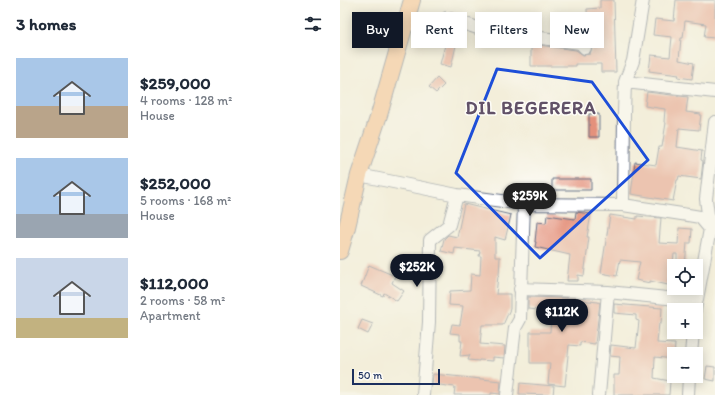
<!DOCTYPE html>
<html lang="en">
<head>
<meta charset="utf-8">
<style>
  body { margin:0; font-family:Itim,sans-serif; background:#f6f6f7; color:#1f2937; height:100vh; display:flex; flex-direction:column; font-size:15px; white-space:nowrap }
  * { box-sizing:border-box; margin:0 }
  p { font-size:13px; color:#747a83 }
  .icon { flex:none; width:22px; height:22px; fill:none; stroke:currentColor; stroke-width:2; stroke-linecap:round; stroke-linejoin:round }
  .map { position:relative; flex:1; overflow:hidden }
  .details { display:flex; flex-direction:column; background:#fff; width:340px }
  .details>* { flex:none }
  .hud { position:absolute; left:12px; top:12px; width:303px; height:36px; display:flex; gap:8px }
  .fabs { position:absolute; left:327px; top:259px; display:grid; gap:8px }
  .fabs a { display:grid; place-items:center; width:36px; height:36px; border-radius:0px; background:#fff; box-shadow:0 2px 10px #0003; font-size:20px }
  .scale { position:absolute; left:12px; bottom:10px; width:88px; box-sizing:border-box; padding-left:4px; border:2px solid #1b2f5e; border-top:0; font-size:11px; line-height:14px; white-space:nowrap; color:#1b2f5e; -webkit-text-stroke:3px #fdfcf7; paint-order:stroke }
  .price { position:absolute; translate:-50% -34px; padding:0 9px; border-radius:14px; background:#111827; color:#fff; font-size:13px; line-height:26px; filter:drop-shadow(0 1px 2px #0008) }
  .price::after { content:''; position:absolute; left:50%; top:24px; width:12px; height:9px; margin-left:-6px; background:inherit; clip-path:polygon(0 0,100% 0,50% 100%) }
  .price.active { background:#222; color:#fff }
  ul { padding:0; list-style:none }
  li { display:flex; align-items:center; gap:12px; height:100px; padding:0 16px }
  li span { display:grid; place-items:center; flex:none; width:112px; height:80px; border-radius:0px; color:#555 }
  li>.icon { margin-inline-start:auto }
  span .icon { width:48px; height:48px; fill:#fffc; stroke-width:1 }
  li b { font-size:17px }
  h2 { display:flex; justify-content:space-between; align-items:center; height:48px; padding:0 16px; font-size:17px }
  .chip { padding:0 14px; border-radius:0px; background:#fff; box-shadow:0 2px 10px #0003; font-size:14px; line-height:36px }
  .chip.active { background:#111827; color:#fff }
  main { display:flex; flex:1; min-height:0 }
  .map>svg:first-child { display:block }
  .building { fill:#e4917c }
  .lines { fill:none; stroke-linecap:round; stroke-linejoin:round }
  .minor-casing { stroke:#677289; stroke-width:14 }
  .major-casing { stroke:#677289; stroke-width:18 }
  .minor { stroke:#fff; stroke-width:12 }
  .major { stroke:#f8bd89; stroke-width:16 }
  .marked { fill:none; stroke:#1d4ed8; stroke-width:3; stroke-linejoin:round }
  .labels { text-anchor:middle; stroke-width:3; stroke-linejoin:round; paint-order:stroke }
  .district-label { font-size:18px; font-weight:bold; letter-spacing:1px; fill:#615168; stroke:#fdfcf7 }
</style>
</head>
<body>
<main>
<section class="details">
<h2>3 homes<svg class="icon" aria-label="filters" viewBox="0 0 24 24"><path d="M4 7h16M4 17h16"/><circle cx="9" cy="7" r="2"/><circle cx="15" cy="17" r="2"/></svg></h2>
<ul>
<li><span style="background:linear-gradient(#a9c7e8 60%,#b9a48a 0)"><svg class="icon" aria-label="home" viewBox="0 0 24 24"><path d="M3 11l9-7 9 7M6 9v11h12V9"/></svg></span><div><b>$259,000</b><p>4 rooms · 128 m²</p><p>House</p></div></li>
<li><span style="background:linear-gradient(#a9c7e8 70%,#9aa5b1 0)"><svg class="icon" aria-label="home" viewBox="0 0 24 24"><path d="M3 11l9-7 9 7M6 9v11h12V9"/></svg></span><div><b>$252,000</b><p>5 rooms · 168 m²</p><p>House</p></div></li>
<li><span style="background:linear-gradient(#c9d6e8 75%,#c2b280 0)"><svg class="icon" aria-label="home" viewBox="0 0 24 24"><path d="M3 11l9-7 9 7M6 9v11h12V9"/></svg></span><div><b>$112,000</b><p>2 rooms · 58 m²</p><p>Apartment</p></div></li>
</ul>
</section>
<div class="map">
<svg width="375" height="395" viewBox="0 0 375 395">
  <rect width="100%" height="100%" fill="#fdfcf7"/>
  <filter id="ink" filterUnits="userSpaceOnUse"><feTurbulence type="fractalNoise" baseFrequency=".025" numOctaves="2"/><feDisplacementMap in="SourceGraphic" scale="8" xChannelSelector="R" yChannelSelector="G"/><feConvolveMatrix kernelMatrix="1 2 1 2 8 2 1 2 1" color-interpolation-filters="sRGB"/></filter>
  <filter id="wash" filterUnits="userSpaceOnUse"><feTurbulence type="fractalNoise" baseFrequency=".012" numOctaves="4" result="noise"/><feDisplacementMap in="SourceGraphic" scale="16" xChannelSelector="R" yChannelSelector="G"/><feGaussianBlur stdDeviation="0.9" result="paint"/><feColorMatrix in="noise" values="0 0 0 0 0 0 0 0 0 0 0 0 0 0 0 0 0 1.4 0 .05"/><feComposite in="paint" operator="in"/></filter>
  <g filter="url(#wash)">
    <rect width="100%" height="100%" fill="#f3eeda"/>
    <g id="blocks">
      <path class="building" d="M260 0H274L276 72H261V64H235V66H191V44L236 50 243 55 250 54 252 46 248 40 247 9 260 8Z
        M336 0H375V38L364 37 366 24 345 21 343 38H341L339 60 354 63 352 79 338 77 339 75 309 71 311 55 330 57 332 37 313 35 315 19 334 21Z
        M108 34 118 37 111 67 100 64Z
        M97 78 104 85 96 93 89 87Z
        M307 92 348 97 346 112 361 114 359 130 339 128 337 147 362 151 361 160 363 161 361 179 339 176 338 180H337L333 201 291 194 295 162 316 165 319 147H322L326 123 324 122 325 109 305 106Z
        M249 114H259V137H249Z
        M212 179H251V190H212Z
        M124 204 171 215 165 240 155 237V257H160L159 275 158 276 156 294H170V309L163 325H142L140 344 165 346 164 358 153 357V361L139 360V361L128 360 130 355 120 356 122 341H120V334L110 333 112 324 120 325 123 306 109 305 110 291 130 290 131 274 140 275 141 256H139L140 251 115 248 114 254 101 251 104 239 108 235 117 237Z
        M236 212 251 214 247 237H249L244 276 238 275V281H227L230 255 195 247 196 242H195L197 222 206 223 207 215 235 219Z
        M270 215 297 219V216L321 218 319 243 338 244 339 228 352 229 351 243H347L345 266H337V254H334L333 264H332L328 285 310 281V283L296 280 300 262 280 260 277 276 261 273Z
        M29 265 55 276 52 283 64 291 57 301 44 293 43 296 21 286Z
        M188 297 222 298 258 302 260 303 255 344 240 342V346L229 345 225 386 208 384 210 363H190V332H210L211 315 206 314V311L188 309Z
        M274 304 322 308 321 324 319 323 317 343 335 344 334 359 315 357 314 378 330 381 329 395H274V375H279L280 357 270 356 271 345 296 348 299 321 296 320V315L274 313Z
        M22 320 33 324 28 334 18 329Z
        M367 366 375 367V381L365 379Z
        M93 374 161 381 160 394 151 393V395H114L115 387 92 384Z
        M180 383 214 386 213 395 179 394Z"/>
    </g>
  </g>
  <g filter="url(#ink)">
    <use href="#blocks" fill-opacity="0" stroke="#677289" stroke-width="1"/>
    <g class="lines">
      <defs>
        <path id="minor" d="M303 0 293 61 285 82 375 92
          M66 23 101 31 107 18 147 31 240 43 245 48
          M19 175 117 195 184 204 283 205 348 215 360 217 370 229H375
          M283 205 284 113 285 82
          M180 289 268 292 356 301
          M355 310 370 229 366 199 375 122
          M351 354 353 332
          M83 395 89 322 90 240 109 225 117 195
          M167 395 175 328 180 319 184 204
          M259 395 268 292
          M348 395 349 376"/>
        <path id="major" d="M0 251 7 227 19 175 39 115 72 0"/>
      </defs>
      <use href="#minor" class="minor-casing"/>
      <use href="#major" class="major-casing"/>
      <use href="#minor" class="minor"/>
      <use href="#major" class="major"/>
    </g>
  </g>
  <path d="M0 0H375V395H0ZM157 69 252 82 308 160 200 258 116 173Z" fill="#f3eeda" fill-opacity=".55" fill-rule="evenodd"/>
  <path class="marked" d="M157 69 252 82 308 160 200 258 116 173Z"/>
  <g class="labels">
    <g class="district-label">
      <text x="191" y="114">DIL BEGERERA</text>
    </g>
  </g>
</svg>
<div class="fabs">
<a><svg class="icon" aria-label="locate" viewBox="0 0 24 24"><circle cx="12" cy="12" r="6"/><path d="M12 2v4M12 18v4M2 12h4M18 12h4"/></svg></a>
<a>+</a>
<a>−</a>
</div>
<div class="scale">50 m</div>
<b class="price active" style="left:190px;top:217px">$259K</b>
<b class="price" style="left:77px;top:288px">$252K</b>
<b class="price" style="left:222px;top:333px">$112K</b>
<div class="hud">
<a class="chip active">Buy</a>
<a class="chip">Rent</a>
<a class="chip">Filters</a>
<a class="chip">New</a>
</div>
</div>
</main>
</body>
</html>
